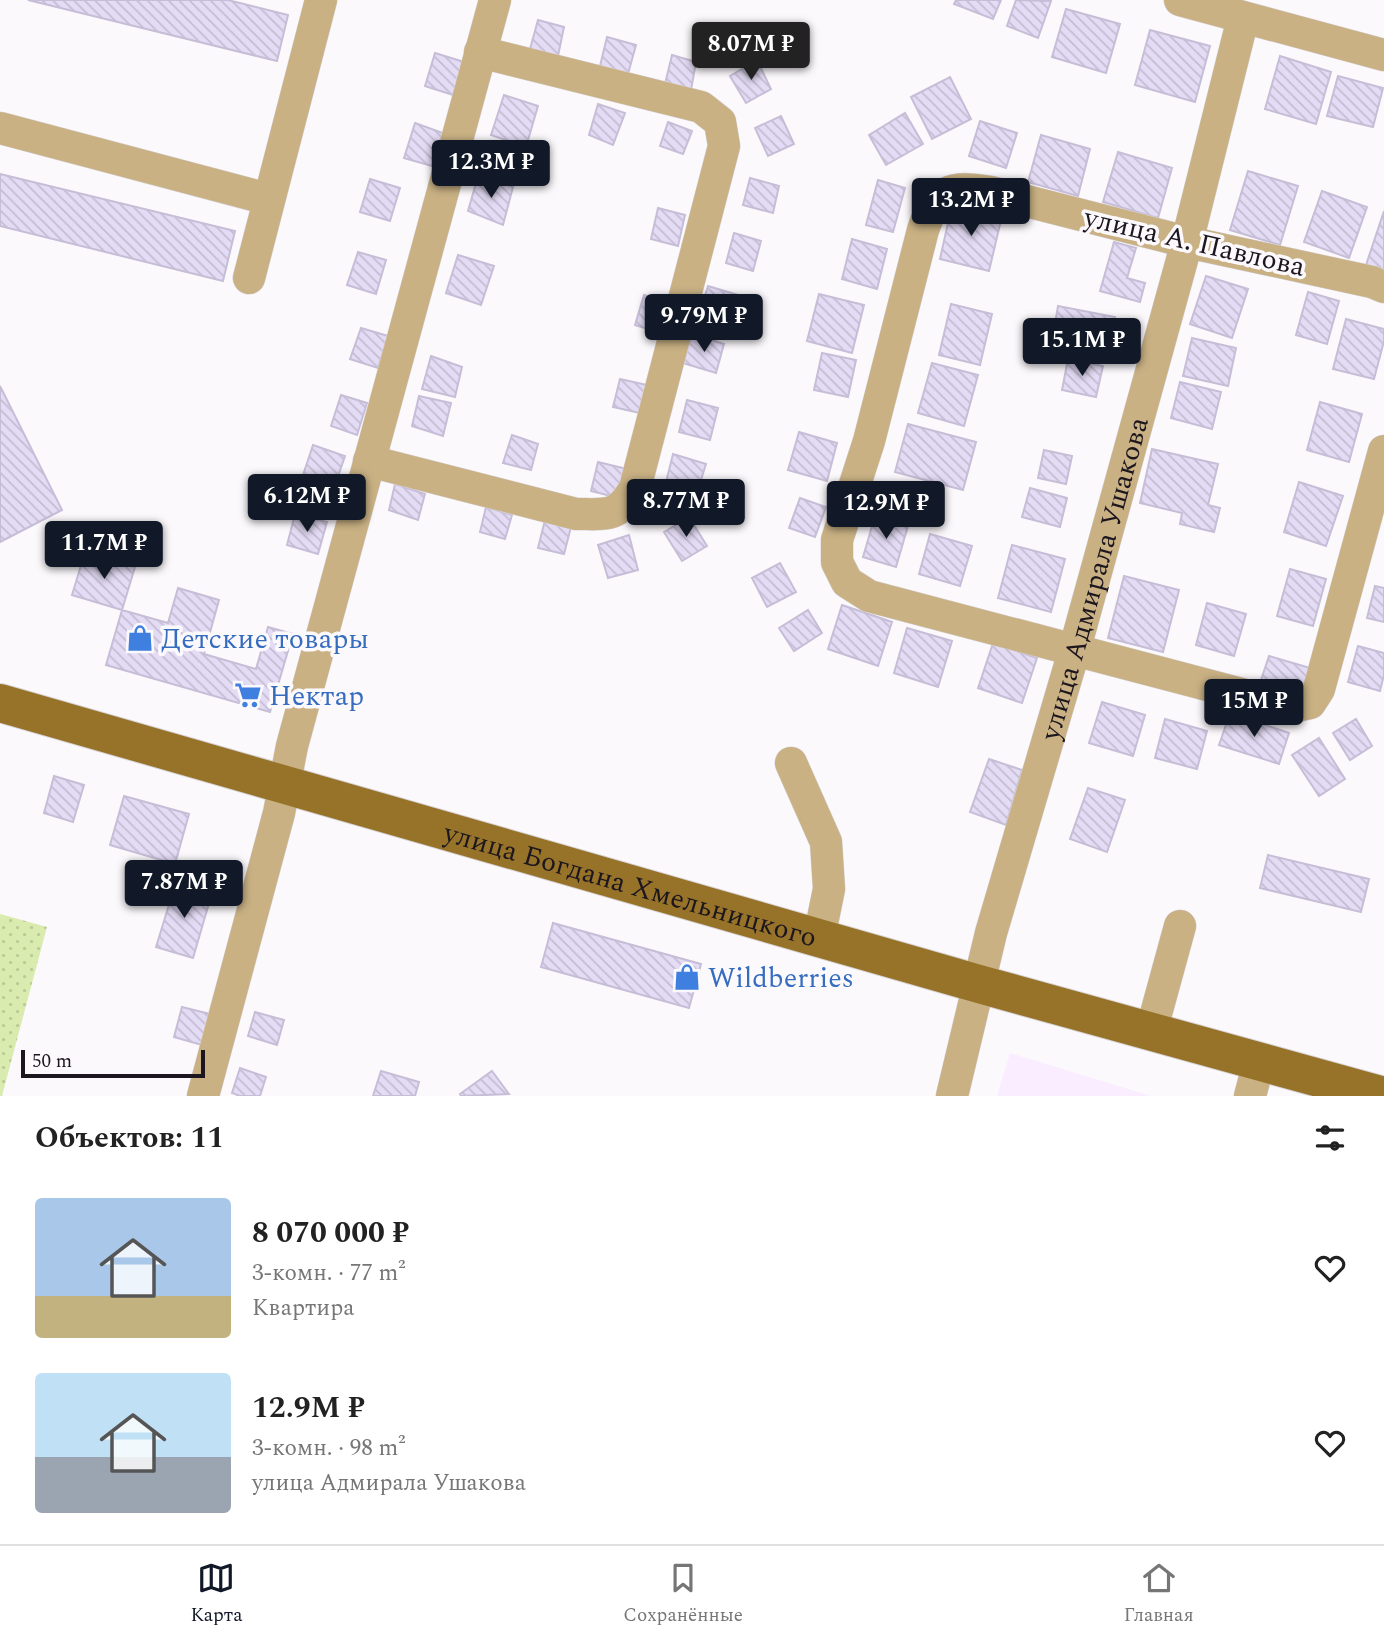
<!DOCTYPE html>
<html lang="ru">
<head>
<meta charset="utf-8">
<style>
  body { margin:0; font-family:Spectral,serif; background:#f2f2f2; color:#222; height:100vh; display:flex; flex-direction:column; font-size:26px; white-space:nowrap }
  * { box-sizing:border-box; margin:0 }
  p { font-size:23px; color:#767676 }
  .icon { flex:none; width:38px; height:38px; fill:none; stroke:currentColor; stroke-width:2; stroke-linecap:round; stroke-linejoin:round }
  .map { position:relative; height:1096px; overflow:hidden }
  .side { display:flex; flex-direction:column; background:#fff; flex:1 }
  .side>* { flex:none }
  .scale { position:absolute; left:21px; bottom:18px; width:184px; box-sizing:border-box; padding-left:7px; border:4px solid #1c161e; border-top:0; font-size:19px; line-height:24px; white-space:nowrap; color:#1c161e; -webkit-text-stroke:5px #fcf9fd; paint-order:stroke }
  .price { position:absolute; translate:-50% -60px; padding:0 16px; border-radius:7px; background:#111827; color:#fff; font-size:23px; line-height:46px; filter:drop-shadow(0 2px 4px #0008) }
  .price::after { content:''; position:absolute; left:50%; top:42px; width:21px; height:16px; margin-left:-10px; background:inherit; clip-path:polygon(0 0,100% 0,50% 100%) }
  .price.active { background:#222; color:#fff }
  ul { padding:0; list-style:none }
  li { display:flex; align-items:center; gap:21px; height:175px; padding:0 35px }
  li span { display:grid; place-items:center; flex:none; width:196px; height:140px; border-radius:7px; color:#555 }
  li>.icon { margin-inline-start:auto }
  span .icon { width:84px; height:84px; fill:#fffc; stroke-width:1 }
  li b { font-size:30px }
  h2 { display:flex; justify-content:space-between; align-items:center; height:84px; padding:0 35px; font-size:30px }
  .tabs { display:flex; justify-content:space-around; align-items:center; height:98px; border-top:2px solid #e0e0e0; background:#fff; font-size:19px; color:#767676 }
  .tabs a { display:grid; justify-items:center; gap:4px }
  .tabs .active { color:#111827 }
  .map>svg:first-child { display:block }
  .built { fill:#faedff }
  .garden { fill:url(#garden-dots) }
  .building { fill:url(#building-back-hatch); stroke:#c6bed7; stroke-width:2 }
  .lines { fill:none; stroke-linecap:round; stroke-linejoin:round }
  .minor-casing { stroke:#d8d5d9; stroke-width:33 }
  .major-casing { stroke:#d8d5d9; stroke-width:40 }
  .minor { stroke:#c9b184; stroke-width:32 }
  .major { stroke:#97732a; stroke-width:38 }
  .labels { text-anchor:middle; stroke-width:7; stroke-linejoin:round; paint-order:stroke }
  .street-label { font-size:28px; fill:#1c161e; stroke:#fcf9fd }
  .shop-label { font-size:28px; fill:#366cbe; stroke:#fcf9fd; text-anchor:start }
</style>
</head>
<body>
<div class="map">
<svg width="1384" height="1096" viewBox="0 0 1384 1096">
  <defs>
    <pattern id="garden-dots" width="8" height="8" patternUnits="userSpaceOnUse" patternTransform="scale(1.75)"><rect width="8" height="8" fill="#daebaf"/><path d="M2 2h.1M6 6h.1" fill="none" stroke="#bac996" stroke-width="1.8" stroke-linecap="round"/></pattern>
    <pattern id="building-back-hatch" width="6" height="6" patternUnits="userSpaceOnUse" patternTransform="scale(1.75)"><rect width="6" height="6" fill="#e4dcf5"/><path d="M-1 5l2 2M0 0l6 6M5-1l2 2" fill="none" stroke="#c3bcd2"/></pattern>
  </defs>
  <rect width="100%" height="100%" fill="#fcf9fd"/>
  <path class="built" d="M1010 1053 1151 1096H997Z"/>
  <path class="garden" d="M0 914 47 927 2 1096H0Z"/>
  <path class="building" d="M28 0H228L288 15 277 61Z
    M956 0H1001L993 19 954 4Z
    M1016 0 1051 1 1038 38 1007 26Z
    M1066 9 1120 24 1106 73 1052 57Z
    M538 20 564 27 558 56 530 49Z
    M1150 30 1210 46 1195 102 1135 85Z
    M607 37 636 45 628 74 600 66Z
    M435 53 464 62 453 95 425 86Z
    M672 55 696 62 691 90 665 84Z
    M1280 56 1331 72 1316 124 1265 109Z
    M757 60 771 89 746 103 730 76Z
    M1338 76 1383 88 1373 127 1327 116Z
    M950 77 971 119 932 139 911 97Z
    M504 95 538 106 526 147 491 135Z
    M598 104 625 113 613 145 589 135Z
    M905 113 923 144 886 165 869 135Z
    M781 116 794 144 768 156 755 128Z
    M980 121 1017 133 1006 168 969 156Z
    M668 122 692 131 683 154 660 146Z
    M415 123 443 133 432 166 404 158Z
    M1041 135 1090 149 1078 196 1028 182Z
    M1118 152 1172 168 1158 218 1103 202Z
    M1248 171 1298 186 1280 245 1230 230Z
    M0 174 235 231 223 281 0 226Z
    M478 176 513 187 503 225 468 211Z
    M750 178 779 186 773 213 743 205Z
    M370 179 400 188 390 221 360 212Z
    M878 180 905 188 893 232 866 225Z
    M1322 191 1367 207 1349 258 1304 242Z
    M952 205 1002 216 989 271 940 259Z
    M658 208 685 215 678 246 651 239Z
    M1384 211V271L1366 265Z
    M734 233 761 241 753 271 726 263Z
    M852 239 887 249 877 289 842 279Z
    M1114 242 1136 248 1127 278 1145 283 1140 302 1100 291Z
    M358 252 386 260 376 294 347 285Z
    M458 255 494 266 481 305 446 293Z
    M1206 276 1248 289 1232 338 1190 324Z
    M708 286 738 295 729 324 699 315Z
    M1308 292 1339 301 1327 344 1296 335Z
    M819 294 864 305 852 353 807 341Z
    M644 295 670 303 661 333 635 325Z
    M951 304 992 314 980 365 939 355Z
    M1058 306 1115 317 1108 358 1051 347Z
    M1346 319 1384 329V341L1374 379 1333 369Z
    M361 328 388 336 378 368 350 359Z
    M692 334 724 344 716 373 683 363Z
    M1192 338 1236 348 1228 386 1183 376Z
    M822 353 856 360 848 397 814 390Z
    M431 356 462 367 455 397 422 389Z
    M1068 359 1103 366 1096 397 1062 390Z
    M932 363 978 375 964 426 918 413Z
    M620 379 647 385 640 413 613 407Z
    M1180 382 1221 392 1212 429 1171 418Z
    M0 386 62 510 0 542Z
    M341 395 367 403 357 435 331 426Z
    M419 396 451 403 443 436 412 426Z
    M687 400 718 408 710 440 679 432Z
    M1320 402 1362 414 1349 462 1307 450Z
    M908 424 976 442 963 490 895 472Z
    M799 432 837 443 827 481 788 470Z
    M512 435 538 444 531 470 503 463Z
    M313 445 345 456 334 488 302 478Z
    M1152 449 1218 464 1208 505 1220 508 1214 532 1180 524 1182 513 1140 503Z
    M1044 450 1072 456 1066 484 1038 478Z
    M673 454 706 464 696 496 665 486Z
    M598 462 627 469 619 498 591 491Z
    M1299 482 1343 496 1326 546 1284 532Z
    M395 484 425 494 418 520 389 510Z
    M1030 488 1067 498 1060 527 1022 517Z
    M800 498 826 507 815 537 789 528Z
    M486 507 512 515 505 539 480 532Z
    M295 514 327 522 318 554 287 545Z
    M875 516 908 526 896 567 863 557Z
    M689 517 707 546 682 561 664 532Z
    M545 520 571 527 564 554 538 548Z
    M930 534 972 546 960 586 919 574Z
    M629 535 638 570 608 578 598 545Z
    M1012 545 1065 559 1051 612 998 598Z
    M85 552 135 567 122 610 72 595Z
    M780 563 796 592 767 607 752 578Z
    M1290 569 1326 579 1313 626 1277 616Z
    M1124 576 1179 590 1163 652 1108 638Z
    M1375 586 1384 588V622L1367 618Z
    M178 588 219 600 204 654 256 669 268 627 293 634 270 712 106 665 122 610 168 623Z
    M1207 603 1246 614 1234 656 1196 645Z
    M842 605 892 622 878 666 828 649Z
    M808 610 822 633 794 651 779 628Z
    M907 628 952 641 938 687 894 673Z
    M993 643 1037 658 1022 703 978 688Z
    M1358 646 1384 653V675L1380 691 1348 682Z
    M1269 656 1310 668 1302 707 1256 695Z
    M1102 702 1145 715 1133 756 1089 743Z
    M1230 713 1289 733 1279 764 1219 745Z
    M1165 719 1207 731 1197 769 1155 758Z
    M1356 719 1372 746 1350 760 1333 733Z
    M1319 738 1345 779 1319 796 1292 755Z
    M989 759 1022 770 1006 825 970 812Z
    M54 776 84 785 73 822 44 813Z
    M1088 788 1125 800 1107 852 1070 839Z
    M124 796 189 814 175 864 110 845Z
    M1268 855 1369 879 1361 912 1260 888Z
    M176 882 212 893 193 958 156 947Z
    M553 923 701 964 689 1008 541 967Z
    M182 1007 210 1014 202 1045 174 1037Z
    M255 1012 284 1020 277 1045 248 1036Z
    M240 1068 266 1077 260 1096H240L232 1093Z
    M381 1071 419 1082 415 1096H373Z
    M492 1071 509 1094 461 1096 460 1094Z"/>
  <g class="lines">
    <defs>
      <g id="minor">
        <path d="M1180 0 1384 55"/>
        <path d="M0 128 268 199"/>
        <path d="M249 278 321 0"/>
        <path d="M1384 287 1372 282 1187 242 991 192C949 185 937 189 923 230L869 441 837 540V562L847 582 869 596 1291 707 1310 703 1319 689 1384 451"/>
        <path d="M369 461 576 514C608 514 618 518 635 488L724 146 720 122 701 107 480 52"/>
        <path d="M791 763 826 842 829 889 819 938"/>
        <path d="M1151 1032 1180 926"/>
        <path d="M203 1096 279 813 292 746 495 0"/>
        <path id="s1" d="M952 1096 991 933 1075 648 1187 242 1243 18"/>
        <path d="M1250 1096 1259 1062"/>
      </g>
      <g id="major">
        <path id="s2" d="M0 703 979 984 1384 1096"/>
      </g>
    </defs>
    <use href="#minor" class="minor-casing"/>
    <use href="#major" class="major-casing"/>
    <use href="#minor" class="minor"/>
    <use href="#major" class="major"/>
  </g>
  <defs>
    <symbol id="shop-bare" viewBox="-9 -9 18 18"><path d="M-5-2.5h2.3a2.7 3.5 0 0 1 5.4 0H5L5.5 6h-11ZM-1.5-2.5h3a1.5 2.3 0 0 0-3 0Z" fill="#3f7fe0" stroke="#fcf9fd" stroke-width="2.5" paint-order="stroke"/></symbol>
    <symbol id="supermarket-bare" viewBox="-9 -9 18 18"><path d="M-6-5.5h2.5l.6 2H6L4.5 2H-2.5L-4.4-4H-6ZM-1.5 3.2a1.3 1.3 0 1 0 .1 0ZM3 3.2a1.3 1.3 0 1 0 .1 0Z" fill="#3f7fe0" stroke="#fcf9fd" stroke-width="2.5" paint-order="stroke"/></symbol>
  </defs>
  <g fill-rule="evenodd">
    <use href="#shop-bare" x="121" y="619" width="38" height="38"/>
    <use href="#supermarket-bare" x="229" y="676" width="38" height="38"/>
    <use href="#shop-bare" x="668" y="958" width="38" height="38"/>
  </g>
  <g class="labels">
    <g class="street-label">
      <text transform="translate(1195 241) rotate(13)" y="10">улица А. Павлова</text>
      <text dy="10" stroke="none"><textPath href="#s1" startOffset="537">улица Адмирала Ушакова</textPath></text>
      <text dy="10" stroke="none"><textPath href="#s2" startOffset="656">улица Богдана Хмельницкого</textPath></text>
    </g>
    <g class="shop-label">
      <text x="161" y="648">Детские товары</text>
      <text x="269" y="705">Нектар</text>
      <text x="708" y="987">Wildberries</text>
    </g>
  </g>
</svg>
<div class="scale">50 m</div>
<b class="price active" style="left:751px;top:82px">8.07M ₽</b>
<b class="price" style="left:491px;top:200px">12.3M ₽</b>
<b class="price" style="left:971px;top:238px">13.2M ₽</b>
<b class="price" style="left:704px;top:354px">9.79M ₽</b>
<b class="price" style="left:1082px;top:378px">15.1M ₽</b>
<b class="price" style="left:307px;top:534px">6.12M ₽</b>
<b class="price" style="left:686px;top:539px">8.77M ₽</b>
<b class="price" style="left:886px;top:541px">12.9M ₽</b>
<b class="price" style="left:104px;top:581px">11.7M ₽</b>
<b class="price" style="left:1254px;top:739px">15M ₽</b>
<b class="price" style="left:184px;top:920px">7.87M ₽</b>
</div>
<section class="side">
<h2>Объектов: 11<svg class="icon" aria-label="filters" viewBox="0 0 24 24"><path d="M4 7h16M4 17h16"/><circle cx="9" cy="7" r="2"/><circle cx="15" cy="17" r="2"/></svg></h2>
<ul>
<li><span style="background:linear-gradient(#a9c7e8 70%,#c2b280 0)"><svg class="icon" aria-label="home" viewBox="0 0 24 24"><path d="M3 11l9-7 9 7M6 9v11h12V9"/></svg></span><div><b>8 070 000 ₽</b><p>3-комн. · 77 m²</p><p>Квартира</p></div><svg class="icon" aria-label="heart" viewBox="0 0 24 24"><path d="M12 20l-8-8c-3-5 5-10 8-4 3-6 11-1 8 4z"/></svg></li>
<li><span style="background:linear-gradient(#bfe0f5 60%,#9aa5b1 0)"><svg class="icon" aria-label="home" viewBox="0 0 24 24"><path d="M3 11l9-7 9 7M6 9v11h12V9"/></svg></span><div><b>12.9M ₽</b><p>3-комн. · 98 m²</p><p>улица Адмирала Ушакова</p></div><svg class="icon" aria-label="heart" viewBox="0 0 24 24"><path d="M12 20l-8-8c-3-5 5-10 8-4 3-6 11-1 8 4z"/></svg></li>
</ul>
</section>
<nav class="tabs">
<a class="active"><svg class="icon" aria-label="map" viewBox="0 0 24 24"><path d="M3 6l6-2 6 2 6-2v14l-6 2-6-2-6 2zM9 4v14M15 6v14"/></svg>Карта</a>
<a><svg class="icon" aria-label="saved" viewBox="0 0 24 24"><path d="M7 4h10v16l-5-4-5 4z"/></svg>Сохранённые</a>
<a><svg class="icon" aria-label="home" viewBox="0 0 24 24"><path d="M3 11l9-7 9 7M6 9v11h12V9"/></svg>Главная</a>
</nav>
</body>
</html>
